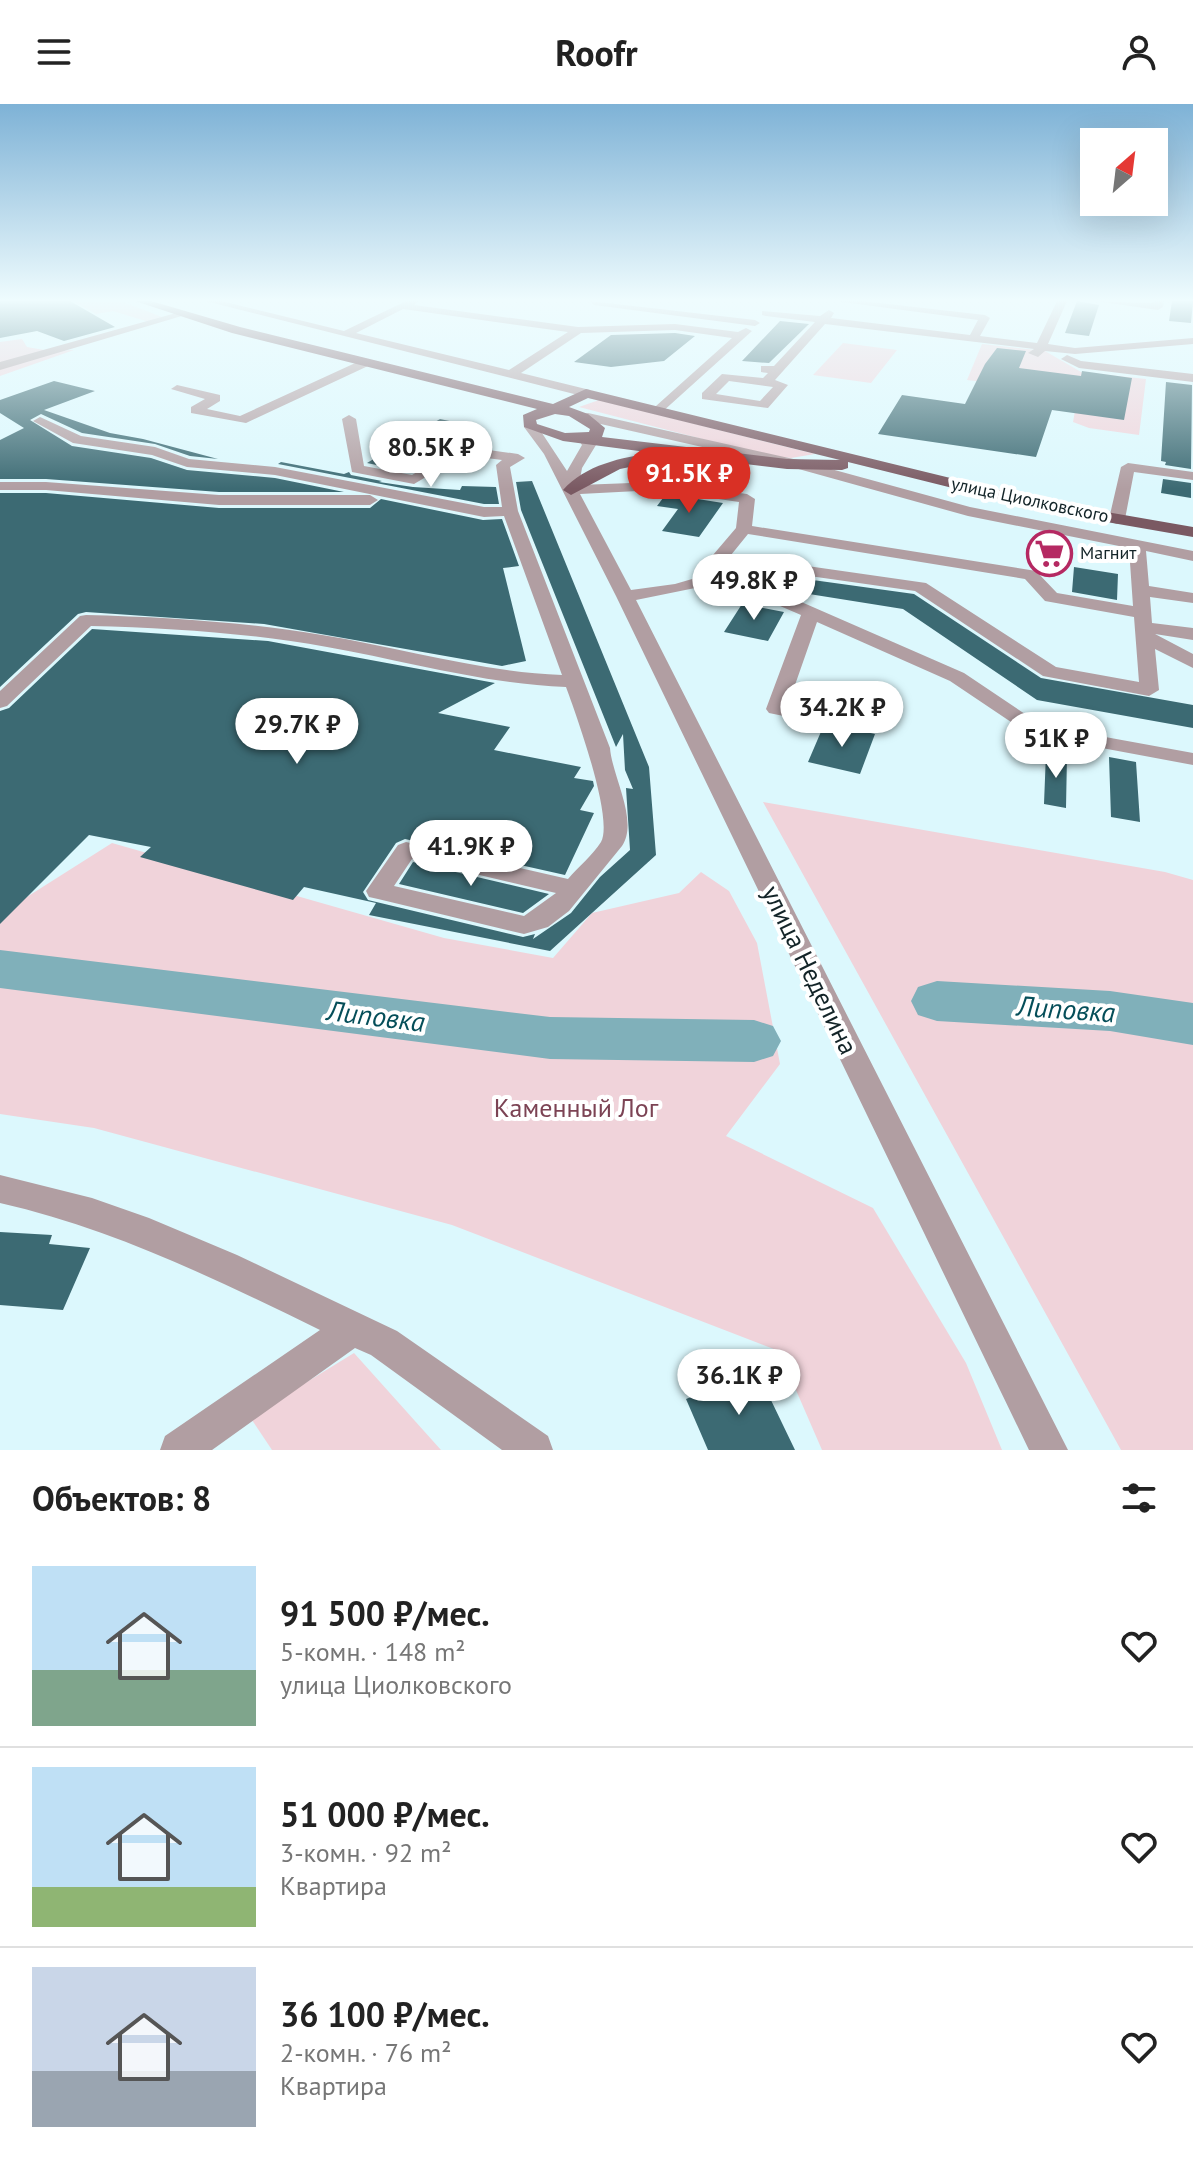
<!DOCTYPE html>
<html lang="ru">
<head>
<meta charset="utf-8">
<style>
  body { margin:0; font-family:"PT Sans",sans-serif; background:#f2f2f2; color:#222; height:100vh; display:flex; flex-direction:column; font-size:30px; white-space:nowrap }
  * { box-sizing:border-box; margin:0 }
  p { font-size:26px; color:#767676 }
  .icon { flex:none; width:44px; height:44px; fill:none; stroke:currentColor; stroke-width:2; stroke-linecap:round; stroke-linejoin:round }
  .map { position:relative; height:1346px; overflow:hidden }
  .details { display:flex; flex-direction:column; background:#fff; flex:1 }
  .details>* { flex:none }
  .needle { width:52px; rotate:28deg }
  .buttons { position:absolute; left:1080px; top:24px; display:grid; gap:16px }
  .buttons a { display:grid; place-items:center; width:88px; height:88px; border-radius:0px; background:#fff; box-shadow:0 8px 32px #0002; font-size:40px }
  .price { position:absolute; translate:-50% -68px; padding:0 18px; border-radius:28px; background:#fff; color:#222; font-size:26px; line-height:52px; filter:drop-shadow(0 2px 4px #0008) }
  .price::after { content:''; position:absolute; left:50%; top:48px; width:24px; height:18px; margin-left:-12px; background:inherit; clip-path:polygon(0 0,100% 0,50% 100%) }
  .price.current { background:#d93025; color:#fff }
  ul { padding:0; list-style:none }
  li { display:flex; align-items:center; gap:24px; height:200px; padding:0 32px }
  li+li { border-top:2px solid #e0e0e0 }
  li span { display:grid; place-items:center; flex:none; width:224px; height:160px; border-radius:0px; color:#555 }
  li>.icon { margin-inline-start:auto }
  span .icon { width:96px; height:96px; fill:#fffc; stroke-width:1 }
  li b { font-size:34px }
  h2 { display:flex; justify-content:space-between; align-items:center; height:96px; padding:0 32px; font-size:34px }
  header { display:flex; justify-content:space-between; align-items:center; height:104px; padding:0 32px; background:#fff; font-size:36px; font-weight:700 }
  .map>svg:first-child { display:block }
  .green { fill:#f0d3da }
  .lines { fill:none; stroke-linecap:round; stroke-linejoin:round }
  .river { fill:#80b0ba; fill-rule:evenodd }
  .building { fill:#3c6a73 }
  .minor { fill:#b19ea2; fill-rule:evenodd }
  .major { fill:#7a5962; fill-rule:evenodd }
  .labels { text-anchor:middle; stroke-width:8; stroke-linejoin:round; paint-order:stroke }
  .far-street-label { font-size:18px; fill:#132428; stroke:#fff }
  .far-poi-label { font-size:18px; fill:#132428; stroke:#fff; text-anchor:start }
  .near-street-label { font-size:26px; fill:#132428; stroke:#fff }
  .near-park-label { font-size:26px; fill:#7c4354; stroke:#fff }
  .near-water-label { font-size:28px; font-style:italic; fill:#054e59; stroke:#fff }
</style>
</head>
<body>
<header><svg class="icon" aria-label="menu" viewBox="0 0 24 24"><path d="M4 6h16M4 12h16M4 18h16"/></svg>Roofr<svg class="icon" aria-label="person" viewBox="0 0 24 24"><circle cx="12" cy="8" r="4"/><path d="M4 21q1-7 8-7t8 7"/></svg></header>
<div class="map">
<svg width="1193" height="1346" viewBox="0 0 1193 1346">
  <rect width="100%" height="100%" fill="#dcf8fd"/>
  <path class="green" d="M73 197H121L162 213 149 218 113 207 96 210Z
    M22 235 27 243 50 247 74 246 0 272V238Z
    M843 239 897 246 871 279 813 271Z
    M982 240 1045 247 1081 268 1146 275 1139 331 1089 324 1073 318 1075 307 1049 286 967 276Z
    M599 296 815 350 791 354 764 351 579 303Z
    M763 698 1165 768 1193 776V1346H1121Z
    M112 739 444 834 553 854 592 809 679 789 701 768 729 787 757 839 780 960 726 1032 873 1104 966 1259 1002 1346H822L779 1247 452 1121 94 1024 0 1010V810Z
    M354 1249 441 1346H272L250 1313Z"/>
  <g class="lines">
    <path class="river" d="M0 846 550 913 754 916 773 922 781 937 773 952 754 958 550 955 0 884Z
      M937 877 1110 887 1193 899V941L1110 927 937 917 918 911 911 897 918 883Z"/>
  </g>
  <path class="building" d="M0 197H70L115 223 64 237 37 227 0 234Z
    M1077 197 1099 201 1089 232 1065 229Z
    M1172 197H1193L1191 219 1169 217Z
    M780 217 809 220 769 259 742 257Z
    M675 229 695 232 664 257 611 263 574 258 611 231Z
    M997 244 1026 247 1019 264 1081 272 1082 267 1132 274 1124 316 1052 306 1036 353 878 330 902 291 965 300 985 260Z
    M54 277 95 287 44 306 110 329 143 335 218 355 190 352 155 340 82 329 41 310 30 316 72 342 151 354 187 366 275 374 344 388H219L46 375H0V336L24 324 0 309V296Z
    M1166 278 1192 281 1191 365 1165 361 1166 358 1161 357Z
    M440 315 473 322 400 366 367 359Z
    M281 358 344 370 349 368 351 371 382 377 379 378 413 383 460 386 462 382 496 383 499 400H484L278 360Z
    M1163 375 1191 379V394L1161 389Z
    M532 377 649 663 656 751 550 847 369 811 376 799 304 783 293 796 140 753 151 743 89 731 0 820V607L9 604 92 525 268 537 495 579 438 609 510 623 494 646 581 663 574 674 593 677 594 682 580 706 594 709 565 771 405 735 396 739 363 788 368 796 523 833 535 830 533 835 571 809 600 773 630 746 626 684 633 685 625 666 623 630 616 643 521 406 516 378Z
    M0 389H46L219 404H370L381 395 483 416 502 415 519 462 503 464 526 557 502 562 264 520 86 508 78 510 0 583Z
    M666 390 723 399 699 433 662 427 678 405 657 402Z
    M1074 463 1118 470 1117 496 1072 488Z
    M791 473 914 490 1041 574 1193 601V624L1037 596 903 505 784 486Z
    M742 500 784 508 768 537 724 528Z
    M823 623 841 627 848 624 875 630 860 670 808 658Z
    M1046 649 1067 652 1066 704 1044 700Z
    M1109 653 1136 658 1140 718 1111 713Z
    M413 758 549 790 523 809 399 780Z
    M0 1128 52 1131 49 1140 90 1144 63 1206 0 1201Z
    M757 1267 795 1346H708L686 1295Z"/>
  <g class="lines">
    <path class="minor" d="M205 197H221L344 227 406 197H419L414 201 578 223 675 220 738 228 746 224 752 227 661 309 655 305 656 302 732 234 675 226 581 229 521 269 590 286V292L586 293ZM403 205 568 228 509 266 356 229Z
      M590 197 755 216 760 219 755 222 594 201Z
      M835 197H862L985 211 990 214 980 232 1037 239 1057 197H1067L1048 240 1075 244 1193 234V240L1075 250 1045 247 1038 253 1028 249 1034 245 825 220 775 276 788 281 768 304 702 295V289L722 270 763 274 768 269 761 268V262H774L815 218 766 212 762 211V207L820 212 829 206 834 209 831 214 970 231 978 216ZM729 277 773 283 760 297 716 290Z
      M1095 197 1153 199 1154 197H1164L1163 203 1158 206Z
      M176 209 185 211 0 266V258Z
      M1067 251 1081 257 1193 270V278L1079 264 1061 255Z
      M364 255 368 256V262L246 319 191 309V303L205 295 171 285 177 281 220 291V297L207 305 240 312Z
      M588 309 798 356 970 403 1193 447V457L1146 447 1149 482 1193 489V499L1150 493 1152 519 1193 524V536L1155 530 1193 550V564L1155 545 1159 586 1149 592 1043 572 915 487 724 460 719 466H707L705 462 707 458 736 424 739 398 657 386 580 390 631 486 675 480 699 473 767 483 964 569 1025 610 1056 624 1193 649V661L1043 633 1011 618 950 577 817 518 788 601 849 614 852 618 842 624 769 609 766 605 801 511 757 492 700 483 636 496 1068 1346H1029L616 492 544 350 524 323 536 320 567 367 582 341 577 334 589 331 596 341 582 364 579 381 657 378 747 390 755 395 752 422 1030 466 1036 467 1057 489 1133 502 1129 444 968 412 795 364 583 316V310ZM748 430 1025 475 1045 497 1134 513 1139 578 1056 563 926 479 731 451Z
      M349 311 356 315 364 362 412 371 460 342 518 350 525 354 510 363 518 407 610 644C612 672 639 717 622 742L569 807 548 823 524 830 378 795 369 793 366 787 398 741 406 738 568 775C578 763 593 751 601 738 614 715 576 610 566 583 485 580 406 557 327 543 249 529 170 524 91 522L7 602 0 604V587L80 512 86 511C165 513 244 518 322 531 402 544 481 568 562 571L504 412 484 413 275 371 187 363 152 351 73 339 33 317 40 313 81 332 155 343 189 355 275 363 484 403H502L496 361 502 356 463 351 414 380 352 368 342 315ZM412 755 556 789 524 812 394 782Z
      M1128 359 1193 368V376L1134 368 1125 415 1117 420 1111 418 1109 415 1121 363Z
      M0 378H46L219 391H370L378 396 370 401H219L46 386H0Z
      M0 1071 92 1094 149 1114 237 1151 397 1227 548 1332 553 1346H502L371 1251 355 1244 212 1346H160L165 1332 320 1226C215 1175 114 1125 0 1099Z"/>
    <path class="major" d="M135 197H151L240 223 553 300 586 285 1049 398 1193 423V433L1049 408 848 358V364L842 366 787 365 671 351 669 355 620 365 571 391 563 386C585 361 622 353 654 349L563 337 524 323 523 311 537 305 232 229ZM588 294 840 356 787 355 602 333 605 324 588 310 569 303ZM555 310 569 312 590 325 589 328 565 329 537 320 536 316Z"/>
  </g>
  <linearGradient id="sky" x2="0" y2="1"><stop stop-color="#7eb2d6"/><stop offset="0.51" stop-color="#effcfe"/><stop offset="1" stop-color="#effcfe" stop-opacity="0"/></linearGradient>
  <rect width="1193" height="385" fill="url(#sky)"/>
  <defs>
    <symbol id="supermarket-ring" viewBox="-11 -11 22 22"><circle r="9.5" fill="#fff" stroke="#b52962" stroke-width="1.5"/><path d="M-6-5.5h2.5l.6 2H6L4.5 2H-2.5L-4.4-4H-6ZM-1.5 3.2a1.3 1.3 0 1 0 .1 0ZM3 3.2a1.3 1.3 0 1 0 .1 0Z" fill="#b52962"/></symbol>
  </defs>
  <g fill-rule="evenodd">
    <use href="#supermarket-ring" x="1024" y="424" width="51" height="51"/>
  </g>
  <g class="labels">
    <g class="far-street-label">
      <text transform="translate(1030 396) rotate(12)" y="6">улица Циолковского</text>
    </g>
    <g class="far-poi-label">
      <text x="1080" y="455">Магнит</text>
    </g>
    <g class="near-street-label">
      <text transform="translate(810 866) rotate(64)" y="9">улица Неделина</text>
    </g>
    <g class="near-park-label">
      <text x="576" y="1013">Каменный Лог</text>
    </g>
    <g class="near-water-label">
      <text transform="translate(1066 905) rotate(4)" y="10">Липовка</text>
      <text transform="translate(376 912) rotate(7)" y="10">Липовка</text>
    </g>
  </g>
</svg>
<div class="buttons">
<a><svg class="needle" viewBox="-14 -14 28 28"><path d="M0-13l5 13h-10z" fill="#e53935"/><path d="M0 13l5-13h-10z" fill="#767676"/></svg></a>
</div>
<b class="price" style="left:431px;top:385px">80.5K ₽</b>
<b class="price current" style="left:689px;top:411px">91.5K ₽</b>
<b class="price" style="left:754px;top:518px">49.8K ₽</b>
<b class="price" style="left:842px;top:645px">34.2K ₽</b>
<b class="price" style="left:297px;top:662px">29.7K ₽</b>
<b class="price" style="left:1056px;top:676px">51K ₽</b>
<b class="price" style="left:471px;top:784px">41.9K ₽</b>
<b class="price" style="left:739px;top:1313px">36.1K ₽</b>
</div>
<section class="details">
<h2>Объектов: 8<svg class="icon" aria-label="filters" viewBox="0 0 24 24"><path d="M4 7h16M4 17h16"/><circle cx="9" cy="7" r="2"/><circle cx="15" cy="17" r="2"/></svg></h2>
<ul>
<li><span style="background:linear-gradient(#bfe0f5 65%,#7fa58c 0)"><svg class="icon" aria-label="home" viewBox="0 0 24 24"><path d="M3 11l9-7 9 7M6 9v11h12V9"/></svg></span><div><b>91 500 ₽/мес.</b><p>5-комн. · 148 m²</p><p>улица Циолковского</p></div><svg class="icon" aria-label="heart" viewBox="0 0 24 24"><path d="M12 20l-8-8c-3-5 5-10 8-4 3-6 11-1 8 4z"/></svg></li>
<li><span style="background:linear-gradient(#bfe0f5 75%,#8fb573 0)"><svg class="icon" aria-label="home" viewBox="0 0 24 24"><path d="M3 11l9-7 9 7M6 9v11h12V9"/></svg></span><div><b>51 000 ₽/мес.</b><p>3-комн. · 92 m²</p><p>Квартира</p></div><svg class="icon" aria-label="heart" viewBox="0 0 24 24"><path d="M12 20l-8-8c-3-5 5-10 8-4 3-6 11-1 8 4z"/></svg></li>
<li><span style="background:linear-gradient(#c9d6e8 65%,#9aa5b1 0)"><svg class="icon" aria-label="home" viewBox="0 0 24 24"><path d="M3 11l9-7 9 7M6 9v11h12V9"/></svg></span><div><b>36 100 ₽/мес.</b><p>2-комн. · 76 m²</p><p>Квартира</p></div><svg class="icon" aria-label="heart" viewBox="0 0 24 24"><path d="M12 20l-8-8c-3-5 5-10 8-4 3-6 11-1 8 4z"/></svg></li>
</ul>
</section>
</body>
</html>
